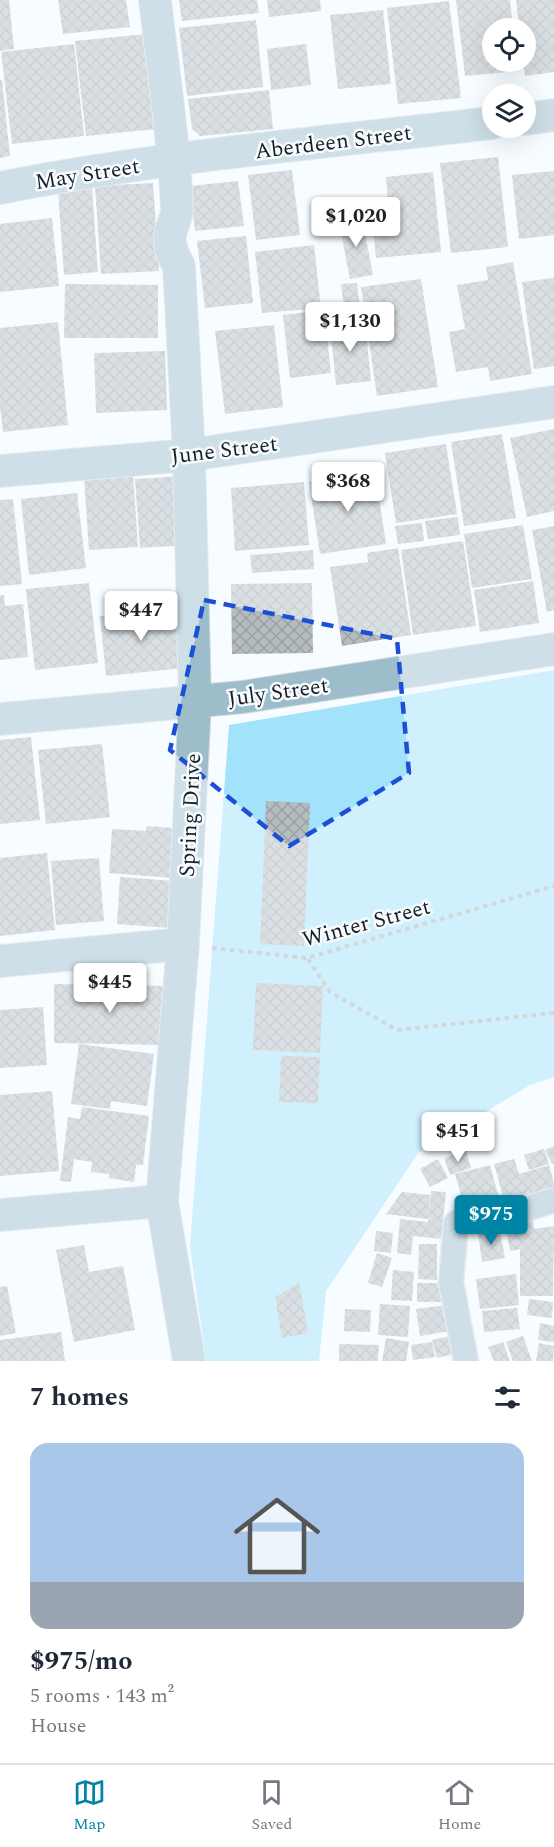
<!DOCTYPE html>
<html lang="en">
<head>
<meta charset="utf-8">
<style>
  body { margin:0; font-family:Spectral,serif; background:#f6f6f7; color:#1f2937; height:100vh; display:flex; flex-direction:column; font-size:22px; white-space:nowrap }
  * { box-sizing:border-box; margin:0 }
  p { font-size:20px; color:#747a83 }
  .icon { flex:none; width:33px; height:33px; fill:none; stroke:currentColor; stroke-width:2; stroke-linecap:round; stroke-linejoin:round }
  .map { position:relative; height:1361px; overflow:hidden }
  .details { display:flex; flex-direction:column; background:#fff; flex:1 }
  .details>* { flex:none }
  .buttons { position:absolute; left:482px; top:18px; display:grid; gap:12px }
  .buttons a { display:grid; place-items:center; width:54px; height:54px; border-radius:50%; background:#fff; box-shadow:0 6px 24px #0002; font-size:30px }
  .price { position:absolute; translate:-50% -51px; padding:0 14px; border-radius:6px; background:#fff; color:#222; font-size:20px; line-height:39px; filter:drop-shadow(0 2px 3px #0008) }
  .price::after { content:''; position:absolute; left:50%; top:36px; width:18px; height:14px; margin-left:-9px; background:inherit; clip-path:polygon(0 0,100% 0,50% 100%) }
  .price.selected { background:#0084a6; color:#fff }
  ul { padding:0; list-style:none }
  li { display:grid; align-content:center; gap:12px; height:318px; padding:0 30px }
  li span { display:grid; place-items:center; height:186px; border-radius:18px; color:#555 }
  li>.icon { margin-inline-start:auto }
  span .icon { width:108px; height:108px; fill:#fffc; stroke-width:1 }
  li b { font-size:26px }
  h2 { display:flex; justify-content:space-between; align-items:center; height:72px; padding:0 30px; font-size:26px }
  .tab-bar { display:flex; justify-content:space-around; align-items:center; height:84px; border-top:2px solid #e0e1e3; background:#fff; font-size:16px; color:#747a83 }
  .tab-bar a { display:grid; justify-items:center; gap:3px }
  .tab-bar .selected { color:#0084a6 }
  .map>svg:first-child { display:block }
  .park { fill:#a3e2fb }
  .building { fill:url(#building-cross-hatch) }
  .lines { fill:none; stroke-linecap:round; stroke-linejoin:round }
  .pedestrian-casing { stroke:#d3d9db; stroke-width:27 }
  .minor-casing { stroke:#d3d9db; stroke-width:34 }
  .path { stroke:#a6abad; stroke-width:4; stroke-dasharray:4.5 4.5; stroke-linecap:butt }
  .pedestrian { stroke:#9dbdca; stroke-width:24 }
  .minor { stroke:#9dbdca; stroke-width:32 }
  .marked { fill:none; stroke:#1d4ed8; stroke-width:4.5; stroke-dasharray:12 8; stroke-linejoin:round }
  .labels { text-anchor:middle; stroke-width:5; stroke-linejoin:round; paint-order:stroke }
  .street-label { font-size:22px; fill:#1c1f20; stroke:#f6fcff }
</style>
</head>
<body>
<div class="map">
<svg width="554" height="1361" viewBox="0 0 554 1361">
  <defs>
    <pattern id="building-cross-hatch" width="8" height="8" patternUnits="userSpaceOnUse" patternTransform="scale(1.5)"><rect width="8" height="8" fill="#b5bcbf"/><path d="M0 0l8 8M0 8l8-8" fill="none" stroke="#9ba1a4"/></pattern>
  </defs>
  <rect width="100%" height="100%" fill="#f6fcff"/>
  <path class="park" d="M554 670V1077L530 1085 419 1152 326 1291 319 1361H206L190 1247 229 725Z"/>
  <path class="building" d="M0 0H9L14 49 0 51Z
    M58 0H126L130 27 63 34Z
    M179 0H257L259 13 182 21Z
    M267 0H320L321 11 269 17Z
    M456 0H510L513 28H492V62H517L518 71 465 76Z
    M516 0H554V72L525 76 523 62H525V28H519Z
    M449 1 461 98 398 104 387 8Z
    M383 10 391 84 338 89 330 15Z
    M256 20 263 87 187 96 179 28Z
    M146 34 157 129 86 136 75 41Z
    M74 44 84 136 12 144 1 52Z
    M306 44 311 85 271 90 267 49Z
    M0 80H2L10 156 0 158Z
    M269 90 273 129 200 136 192 129 188 99Z
    M498 157 508 247 451 253 440 163Z
    M292 170 300 235 256 240 248 175Z
    M554 171V235L519 239 512 175Z
    M433 172 441 252 376 258 372 215 389 214 386 177Z
    M238 181 244 226 195 231 190 186Z
    M153 183 159 271 101 274 95 186Z
    M92 188 98 272 64 275 58 191Z
    M362 217 373 275 350 279 339 222Z
    M52 218 59 286 0 292V224Z
    M246 236 253 303 205 308 197 241Z
    M314 245 321 308 262 313 255 252Z
    M513 262 532 374 490 381 488 367 456 372 449 332 465 329 457 285 488 280 486 267Z
    M554 278V366L534 369 522 282Z
    M421 279 438 387 377 396 361 287Z
    M357 283 361 317 345 319 341 284Z
    M65 284 158 285V338H64Z
    M324 310 331 373 290 378 283 315Z
    M58 322 68 425 3 432 0 406V328Z
    M365 322 371 381 336 385 330 325Z
    M274 325 283 407 225 414 215 331Z
    M165 351 167 410 96 413 94 353Z
    M554 429V511L527 517 510 438Z
    M502 434 516 518 464 526 451 442Z
    M446 444 457 514 396 523 385 453Z
    M375 472 386 544 320 554 309 482Z
    M133 474 138 547 89 550 84 477Z
    M184 476 188 545 140 548 135 479Z
    M304 482 309 545 235 551 231 488Z
    M77 493 86 568 29 575 21 499Z
    M13 499 22 584 0 586V500Z
    M458 517 460 535 428 539 425 521Z
    M422 523 424 541 398 544 395 526Z
    M523 525 532 579 472 588 464 534Z
    M554 526V610L547 612 532 530Z
    M463 541 476 626 413 635 401 550Z
    M398 548 411 635 342 646 330 567 368 562 367 553Z
    M313 550 314 569 252 573 250 555Z
    M533 581 539 623 480 632 474 590Z
    M89 583 98 663 35 670 26 589Z
    M312 583 313 653 232 654 231 584Z
    M0 595H4L5 606 23 604 28 657 0 660Z
    M176 608 183 668 106 676 100 616Z
    M31 737 40 820 0 824V740Z
    M102 744 110 817 46 824 38 750Z
    M266 801 310 803 304 946 260 944Z
    M146 826 173 828 185 879 109 873 112 829 146 831Z
    M47 853 55 930 0 936V858Z
    M99 858 104 921 56 925 51 861Z
    M120 877 174 881 171 928 117 924Z
    M256 983 323 986 320 1053 253 1050Z
    M54 984 167 986 166 1045 54 1043Z
    M43 1007 47 1065 0 1068V1010Z
    M79 1044 154 1054 147 1106 111 1101 110 1109 71 1104Z
    M281 1056 320 1057 318 1103 279 1102Z
    M52 1091 59 1171 0 1176V1095Z
    M82 1107 149 1116 143 1165H136L134 1182 109 1178V1174L91 1172 92 1162 74 1159 71 1182 60 1181 68 1117 80 1119Z
    M554 1146V1163L552 1164 545 1150Z
    M544 1149 549 1164 529 1170 524 1155Z
    M466 1151 471 1168 450 1175 444 1158Z
    M438 1159 448 1178 430 1187 420 1169Z
    M514 1159 519 1174 549 1165 554 1183V1197L507 1211 494 1164Z
    M490 1165 500 1202 466 1212 455 1174Z
    M431 1191 446 1192 441 1239 413 1236 411 1255 397 1253 400 1219 428 1222Z
    M402 1192 430 1195 428 1219 386 1214Z
    M533 1219 534 1229 554 1226 553 1296H520V1249L510 1251 505 1223Z
    M376 1231 393 1233 391 1253 374 1251Z
    M500 1231 505 1258 482 1262 478 1234Z
    M419 1244H437V1280L418 1279Z
    M84 1245 89 1272 123 1266 135 1330 74 1342 56 1250Z
    M377 1253 392 1258 382 1287 368 1283Z
    M393 1270 414 1272 412 1301 391 1300Z
    M516 1274 519 1305 480 1309 476 1279Z
    M299 1283 308 1333 282 1338 275 1297Z
    M417 1283H441V1302H417Z
    M7 1286 16 1333 0 1336V1287Z
    M529 1299 553 1302 552 1318 527 1315Z
    M380 1304 410 1306 408 1337 378 1335Z
    M446 1305 450 1331 420 1336 416 1309Z
    M517 1308 520 1329 484 1332 482 1311Z
    M345 1309 371 1310 370 1332 344 1331Z
    M540 1323 554 1326V1342L538 1340Z
    M61 1332 65 1361H0V1340Z
    M455 1335 459 1353 437 1358 432 1340Z
    M523 1336 532 1361H513L506 1342Z
    M386 1338 409 1342 406 1361H382Z
    M432 1342 435 1357 413 1360 411 1345Z
    M503 1342 510 1361H494L488 1347Z
    M539 1343 554 1346 553 1361H536Z
    M339 1344 379 1345 378 1361H339Z"/>
  <g class="lines">
    <defs>
      <path id="pedestrian" d="M466 1361 451 1282 456 1223 526 1209 554 1200"/>
      <path id="minor" d="M155 0C163 70 174 140 177 209 177 220 169 229 170 240 170 250 174 257 179 266L189 455 195 702 183 944 162 1201 189 1361
        M525 119 554 115
        M0 188C162 156 328 142 492 123
        M0 471 189 455 554 402
        M0 719 243 697 554 649
        M0 961 183 944
        M0 1215 162 1201"/>
    </defs>
    <use href="#pedestrian" class="pedestrian-casing"/>
    <use href="#minor" class="minor-casing"/>
    <path class="path" d="M212 948 307 958 554 886
      M308 959 330 992 397 1030 554 1013"/>
    <use href="#pedestrian" class="pedestrian"/>
    <use href="#minor" class="minor"/>
  </g>
  <path d="M0 0H554V1361H0ZM204 600 397 639 409 773 289 846 170 750Z" fill="#f6fcff" fill-opacity=".55" fill-rule="evenodd"/>
  <path class="marked" d="M204 600 397 639 409 773 289 846 170 750Z"/>
  <g class="labels">
    <g class="street-label">
      <text transform="translate(333 141) rotate(-7)" y="8">Aberdeen Street</text>
      <text transform="translate(87 173) rotate(-9)" y="8">May Street</text>
      <text transform="translate(224 449) rotate(-7)" y="8">June Street</text>
      <text transform="translate(278 691) rotate(-8)" y="8">July Street</text>
      <text transform="translate(189 815) rotate(-87)" y="8">Spring Drive</text>
      <text transform="translate(366 922) rotate(-15)" y="8">Winter Street</text>
    </g>
  </g>
</svg>
<div class="buttons">
<a><svg class="icon" aria-label="locate" viewBox="0 0 24 24"><circle cx="12" cy="12" r="6"/><path d="M12 2v4M12 18v4M2 12h4M18 12h4"/></svg></a>
<a><svg class="icon" aria-label="layers" viewBox="0 0 24 24"><path d="M12 4l9 5-9 5-9-5zM3 14l9 5 9-5"/></svg></a>
</div>
<b class="price" style="left:356px;top:248px">$1,020</b>
<b class="price" style="left:350px;top:353px">$1,130</b>
<b class="price" style="left:348px;top:513px">$368</b>
<b class="price" style="left:141px;top:642px">$447</b>
<b class="price" style="left:110px;top:1014px">$445</b>
<b class="price" style="left:458px;top:1163px">$451</b>
<b class="price selected" style="left:491px;top:1246px">$975</b>
</div>
<section class="details">
<h2>7 homes<svg class="icon" aria-label="filters" viewBox="0 0 24 24"><path d="M4 7h16M4 17h16"/><circle cx="9" cy="7" r="2"/><circle cx="15" cy="17" r="2"/></svg></h2>
<ul>
<li><span style="background:linear-gradient(#a9c7e8 75%,#9aa5b1 0)"><svg class="icon" aria-label="home" viewBox="0 0 24 24"><path d="M3 11l9-7 9 7M6 9v11h12V9"/></svg></span><div><b>$975/mo</b><p>5 rooms · 143 m²</p><p>House</p></div></li>
</ul>
</section>
<nav class="tab-bar">
<a class="selected"><svg class="icon" aria-label="map" viewBox="0 0 24 24"><path d="M3 6l6-2 6 2 6-2v14l-6 2-6-2-6 2zM9 4v14M15 6v14"/></svg>Map</a>
<a><svg class="icon" aria-label="saved" viewBox="0 0 24 24"><path d="M7 4h10v16l-5-4-5 4z"/></svg>Saved</a>
<a><svg class="icon" aria-label="home" viewBox="0 0 24 24"><path d="M3 11l9-7 9 7M6 9v11h12V9"/></svg>Home</a>
</nav>
</body>
</html>
